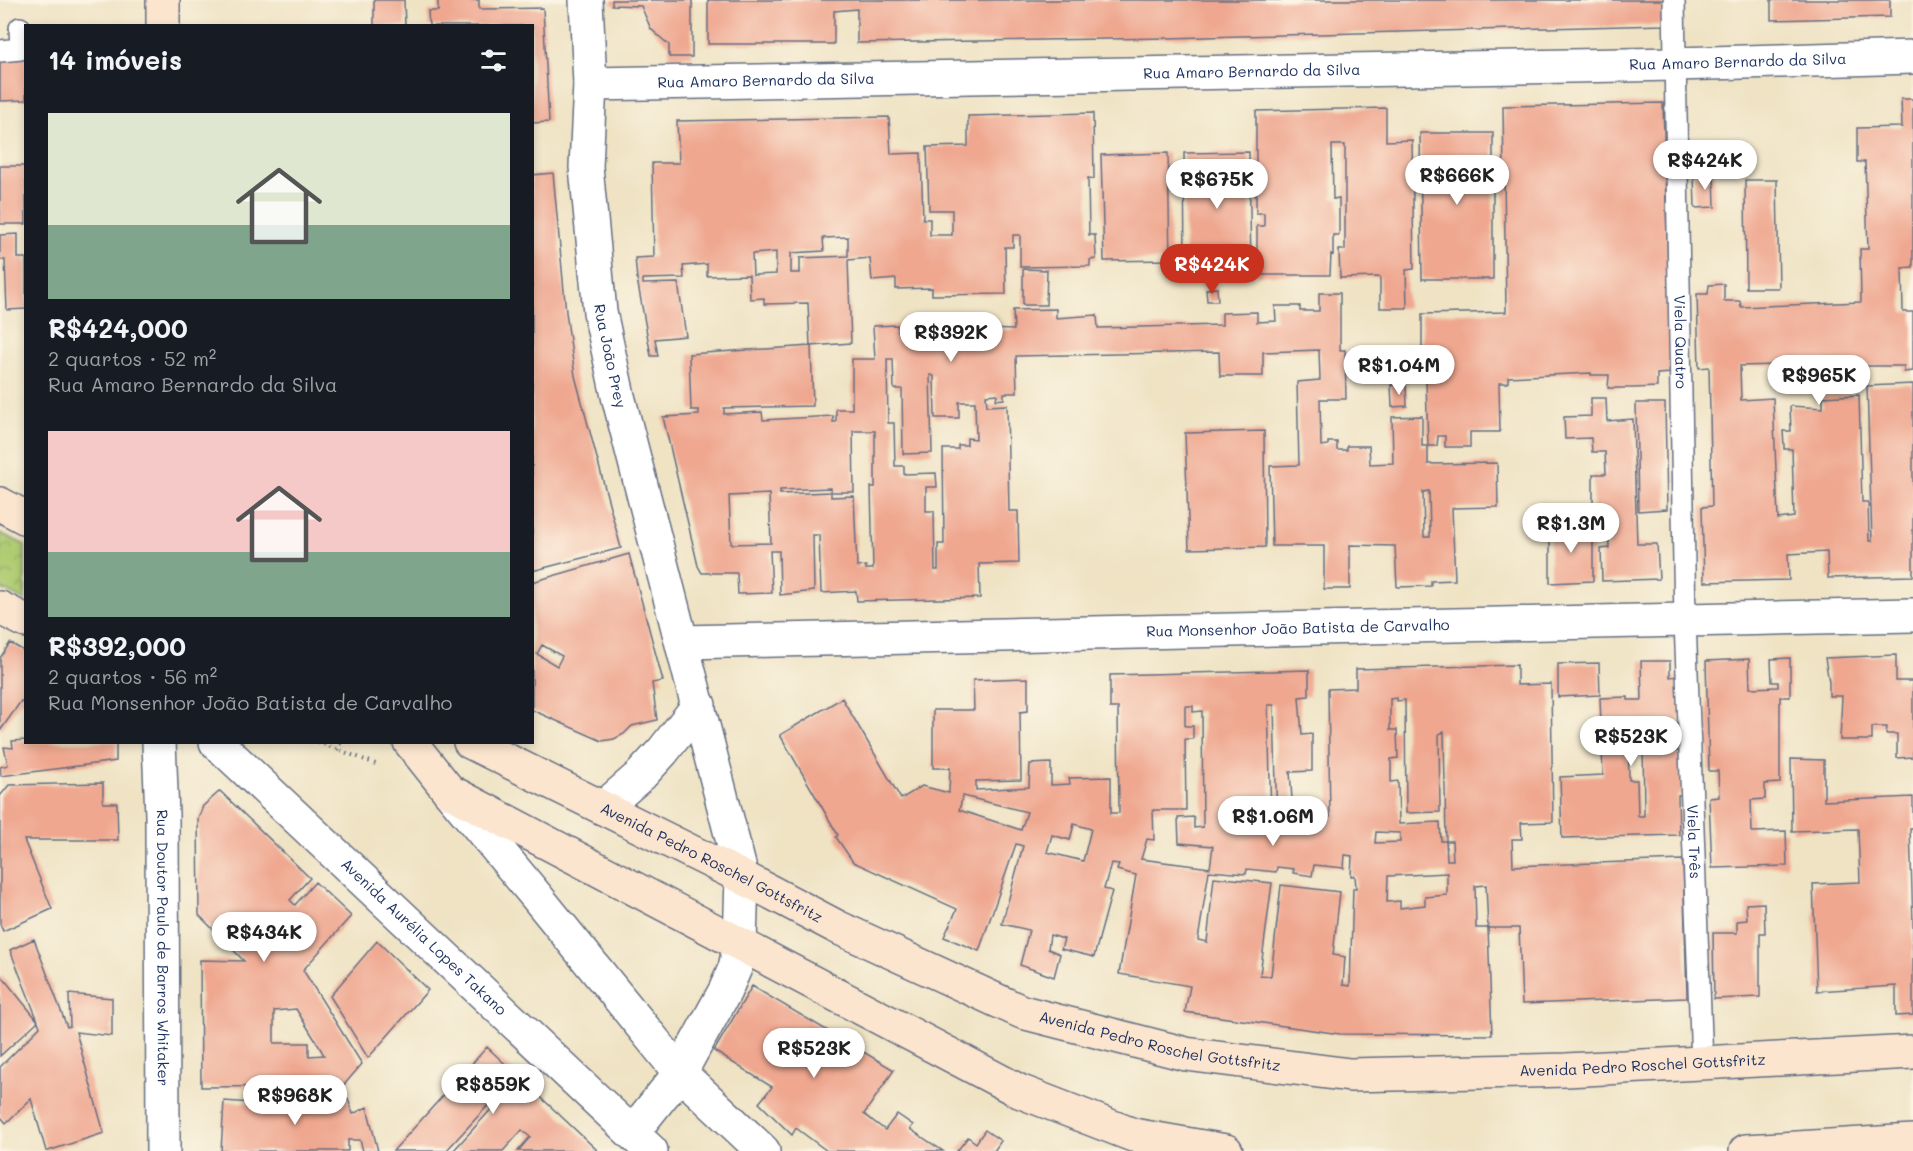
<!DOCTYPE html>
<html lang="pt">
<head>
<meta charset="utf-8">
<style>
  body { margin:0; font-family:Mali,sans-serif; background:#20242c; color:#f1f3f6; height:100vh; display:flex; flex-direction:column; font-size:22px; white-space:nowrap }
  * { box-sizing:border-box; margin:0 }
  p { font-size:20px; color:#9ea1a6 }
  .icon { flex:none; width:33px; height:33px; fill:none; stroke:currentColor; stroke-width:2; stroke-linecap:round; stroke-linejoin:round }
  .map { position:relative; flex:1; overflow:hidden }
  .panel { position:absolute; left:24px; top:24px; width:510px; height:720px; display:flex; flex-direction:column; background:#171b24; border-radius:0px; box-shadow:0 3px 9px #0003 }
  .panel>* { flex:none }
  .price { position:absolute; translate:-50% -51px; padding:0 14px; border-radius:21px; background:#fff; color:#222; font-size:20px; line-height:39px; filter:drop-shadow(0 2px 3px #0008) }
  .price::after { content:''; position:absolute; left:50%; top:36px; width:18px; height:14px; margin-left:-9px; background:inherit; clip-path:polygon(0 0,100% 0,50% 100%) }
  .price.selected { background:#c8321e; color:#fff }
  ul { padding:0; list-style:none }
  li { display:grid; align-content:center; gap:12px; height:318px; padding:0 24px }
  li span { display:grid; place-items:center; height:186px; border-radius:0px; color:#555 }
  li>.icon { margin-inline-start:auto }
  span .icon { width:108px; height:108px; fill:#fffc; stroke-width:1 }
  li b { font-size:26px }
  h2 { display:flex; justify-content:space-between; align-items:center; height:72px; padding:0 24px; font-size:26px }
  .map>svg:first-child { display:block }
  .park { fill:url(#park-crowns); stroke:#667e68; stroke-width:1.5 }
  .building { fill:#efa790; fill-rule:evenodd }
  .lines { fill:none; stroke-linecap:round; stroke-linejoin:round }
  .lane-casing { stroke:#656e82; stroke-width:24 }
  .street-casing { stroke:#656e82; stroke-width:36 }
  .secondary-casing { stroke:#656e82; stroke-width:36 }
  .path { stroke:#656e82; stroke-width:4; stroke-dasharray:1.5 4.5; stroke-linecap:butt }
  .lane { stroke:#fff; stroke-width:21 }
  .street { stroke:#fff; stroke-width:33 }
  .secondary { stroke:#fbe5cf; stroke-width:33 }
  .labels { text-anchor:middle; stroke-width:6; stroke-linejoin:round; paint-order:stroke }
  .street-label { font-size:15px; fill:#1b2f5e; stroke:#fcf5e5 }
</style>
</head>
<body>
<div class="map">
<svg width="1913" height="1151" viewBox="0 0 1913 1151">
  <defs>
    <pattern id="park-crowns" width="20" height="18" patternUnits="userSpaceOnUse" patternTransform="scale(1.5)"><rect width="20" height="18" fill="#b0cc72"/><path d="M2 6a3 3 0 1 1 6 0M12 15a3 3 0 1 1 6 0" fill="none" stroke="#8ea661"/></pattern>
  </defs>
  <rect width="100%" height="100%" fill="#fcf5e5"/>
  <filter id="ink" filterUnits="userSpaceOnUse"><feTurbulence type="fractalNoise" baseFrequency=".0167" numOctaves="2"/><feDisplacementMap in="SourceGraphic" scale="12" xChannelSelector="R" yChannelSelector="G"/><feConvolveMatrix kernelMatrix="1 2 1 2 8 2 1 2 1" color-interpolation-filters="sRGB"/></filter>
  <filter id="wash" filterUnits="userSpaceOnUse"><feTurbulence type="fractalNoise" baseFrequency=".008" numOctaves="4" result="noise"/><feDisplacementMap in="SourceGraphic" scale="24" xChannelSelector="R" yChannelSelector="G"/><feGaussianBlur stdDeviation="1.35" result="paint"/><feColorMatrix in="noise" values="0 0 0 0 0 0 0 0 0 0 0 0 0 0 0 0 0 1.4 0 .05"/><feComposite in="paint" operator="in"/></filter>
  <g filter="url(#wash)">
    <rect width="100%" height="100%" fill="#efe3c4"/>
    <path class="park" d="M0 533 25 545V601L0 588Z"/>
    <g id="blocks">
      <path class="building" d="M374 0H404L405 26H374Z
        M438 0H479V9L543 8 549 122 532 123V26H429L428 11H438Z
        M612 0H692V57H669V45L651 29 641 6 612 5Z
        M708 0H1663L1664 25 1168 38 857 43V9L834 11V44H708Z
        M1771 0H1890V17L1771 20Z
        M26 54V100L0 101V55Z
        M1901 99H1913V267L1902 268 1903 312H1913V371L1904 372V366H1838L1839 381H1823L1822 364 1740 366 1741 400 1773 398 1778 519 1794 517 1792 449H1784V445L1783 431H1791L1790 406 1823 408V397L1859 395 1862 502H1868L1869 541H1872L1867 386 1913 384V576L1828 578 1827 552 1788 554 1789 580 1704 582 1702 507 1712 506 1709 367 1699 368 1697 294H1708L1709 285 1724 284V301H1740L1741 307 1861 302 1860 249H1868L1865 162H1857V128L1902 127Z
        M1663 103 1671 373 1657 374V387L1632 388H1608L1609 375H1591V373L1508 377V383H1499L1500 432H1470V447H1445V436H1438L1437 446H1428L1425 348H1422V314L1506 312 1503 106Z
        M1386 108V141L1412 140 1414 269 1406 270 1407 308H1380V277L1340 278 1339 250H1345V145H1332L1333 199 1339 198V235H1333V255L1331 254 1330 275H1257V226H1264V213H1256V111Z
        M1093 113 1094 179 1088 178 1089 235H1095L1096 259 1090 260V266L1020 267V235H1013V247H1005L1006 294 932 295V288L896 289V279L872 281 870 258 848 260 851 343 811 346 813 406 724 408V414L762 412 763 420 833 416V422H836V409H852V359H875L873 326 897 325 898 331 932 329V327L1014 330 1013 310 1056 309V318L1097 315 1098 328 1222 325V313L1257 312V322L1276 321 1275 306H1300V311H1319V293H1340V350H1345L1346 399H1320L1321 446 1328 445V442H1337V450H1347V446H1369L1370 464 1393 463 1392 417 1422 416V446H1428V464L1497 463 1498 507 1452 508 1455 580 1431 581V586L1397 587 1395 546 1350 545V589H1324V546H1272L1270 466 1299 465 1297 382 1320 380 1319 350 1263 352V376H1220L1219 352 1016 356 1017 393H1004V399L996 400 997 394 986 395 987 406 1007 405 1009 511H1018L1019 563 979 564 980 598 857 601 856 591 821 593 819 535H813L814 591 780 595 779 551H770L772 593 738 594 737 573H702L698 566 663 417 699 415V410H691L689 354 810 346 808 303 764 304V298L750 299 749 275 707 276V264L683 266 684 278 643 279V284L678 283 686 336 655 339 658 356H651L637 279 635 258 654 257 652 163H679L677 121 889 117 891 154 921 153 923 219H930V235H952V210H929L927 147 968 146V116ZM848 237V256L800 258V273H791V253L824 251 823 238ZM776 252V274L753 275 752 254ZM887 359H893L894 389H902L903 454 932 453 930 375 934 376 935 418H959V402H975L976 439 967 438V445H958V449H943L944 544H938V570H935L934 511H926V487H937L936 473 904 474V466H895L894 423H888ZM853 431H875V487H871L873 569H866V566L857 567 854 496 831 497V492H854ZM831 488V492L780 494V490ZM1429 491 1430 537H1424L1423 492ZM769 494 771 543 731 544 729 496Z
        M1420 133H1493V279H1422Z
        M1249 152 1251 267 1185 268 1184 153Z
        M1168 153 1170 260 1104 261 1101 155Z
        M0 166H26V224H0Z
        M553 173 566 312 575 376 621 548 532 571V175Z
        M1714 173 1715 207 1695 208 1694 175Z
        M1745 180H1777L1779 288H1746Z
        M18 234V258H26V309L7 310 5 260H0V235Z
        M1023 269 1047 270 1046 305H1023Z
        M1217 288 1218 301H1207L1206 289Z
        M1391 385H1406L1407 406 1392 407Z
        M1591 398H1606L1607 421 1633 419 1637 544H1657L1659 579 1602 581 1601 549 1609 548 1608 510H1593V474H1606L1605 452H1592L1591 438 1565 439 1564 417 1591 416Z
        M1636 403H1665L1667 509 1638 511Z
        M1264 431 1265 547 1189 549 1185 433Z
        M1593 526V581L1550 583V527Z
        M629 554 663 681 652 683 657 720 632 726 624 734 614 739 602 741 532 710V582ZM542 645 562 656 557 666 537 654Z
        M10 643 26 652V704L21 701 0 731V658Z
        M1896 655V681H1913V757L1897 758V734H1886L1887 727H1872V740H1840L1842 696H1829V682L1825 658Z
        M1790 658V697H1780V783L1765 784V799L1751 800 1752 832 1786 831 1787 866 1712 868 1709 798 1719 797 1718 771H1709L1706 661 1749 659 1750 688 1778 687V682H1772L1771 659Z
        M1641 661H1670V677L1678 676 1681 735H1664L1665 752 1680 751 1682 795H1678L1679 835 1562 838 1560 777 1603 775 1600 698 1628 697V700H1642ZM1643 740 1644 816H1638L1637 780H1629L1628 741Z
        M1599 663 1600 695 1558 697V664Z
        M1517 665V685L1551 684 1553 822 1521 823 1522 839H1512L1513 866 1683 860 1687 998 1522 1004 1519 928H1488L1486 885 1475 886 1476 928H1488L1492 1035 1340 1034 1185 1012 1190 986 1119 974 1136 875 1117 870 1119 864 1111 863 1104 889 1112 891 1094 957 1061 949 1064 939 1050 935 1048 949 1060 954 1054 977 1020 965 1029 930 1002 924 1023 846 1016 844 979 951 944 937 957 909 853 862 836 837 838 835 780 735 842 698 901 799 922 786 949 793 950 768H933V710H974L973 680 1028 678V711L1020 712 1021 780 976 781V790L1029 787 1030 764 1051 763V785L1070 784 1069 778 1111 777V813H1119L1118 708H1110V675L1309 670V696L1299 697 1302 735 1312 734V771L1290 772 1292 799H1300L1301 818 1330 817 1328 689 1356 688V669ZM1397 698V701L1405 700 1406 813 1440 812 1439 734 1444 732 1446 841H1441L1440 822 1399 824 1398 781 1391 782V759L1398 758 1397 730H1390V699ZM1268 705H1274L1277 827 1237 828 1236 817H1271ZM1185 706H1193V712L1202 711 1203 827 1194 828V817L1178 818 1179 843 1213 846 1210 868 1141 859 1147 839 1154 840 1153 810H1186L1185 739H1193V726H1185ZM963 796 1027 812 1021 830 959 810ZM1074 824 1091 829 1083 861 1047 852 1052 835 1070 840ZM1376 832 1400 833V842L1375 843ZM1446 841H1452L1453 860H1447ZM1345 855 1352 856 1351 876H1355L1356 888H1353L1350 986 1343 985 1345 957 1333 955 1340 892 1281 885 1271 976 1260 975 1272 883 1214 877 1207 942 1198 940 1209 871 1246 874 1247 869 1276 872 1277 867 1294 869 1293 873 1312 876 1314 865 1344 868ZM1447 873V895L1425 897V905L1400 908V901L1387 902 1388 876Z
        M26 740V742H116V761L1 776 0 767 8 765 4 747 13 748 12 741Z
        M1791 759 1824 760V801L1913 797V828H1910L1913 922V1015L1896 1016V986L1817 991 1813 884 1860 882 1858 829 1792 831Z
        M103 783V803H117L118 840H24L52 909 3 931 0 924V796L9 785Z
        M220 791 310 878 290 900 295 905 315 882 351 916 303 970 362 1064 343 1086 201 1087 200 960 244 961 199 915 198 819 203 806ZM296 1009 317 1043 324 1055 309 1056V1043H274V1011Z
        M1764 903 1765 933H1760V997L1714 999 1713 933H1737V921L1747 920 1746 904Z
        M34 939 67 1027 70 1026 69 994 112 998V1036L76 1032 104 1133 48 1151H46L31 1099 6 1123 0 1116V1067L40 1027 38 1021 0 1056V974L38 1021 10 950Z
        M377 941 428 990 368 1058 330 996Z
        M752 986 894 1070 864 1114 885 1130 897 1114 913 1125 910 1129 943 1151H827L796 1128 792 1135 759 1103 772 1087 714 1051Z
        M487 1047 516 1074 598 1151H518L530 1137 522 1130 503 1151H453L496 1104 492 1101 446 1151H393Z
        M267 1093 291 1094 290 1104 312 1105V1101L340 1102 348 1099 353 1114 367 1107 378 1151H363L360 1140H348V1151H221L224 1101 267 1104Z
        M985 1130 1001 1141 994 1151H957L968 1137 976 1143Z"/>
    </g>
  </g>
  <g filter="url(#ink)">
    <use href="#blocks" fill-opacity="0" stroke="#656e82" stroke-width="1.5"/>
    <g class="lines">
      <defs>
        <g id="lane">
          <path id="s1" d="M1674 0 1685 621 1702 1063"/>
          <path d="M0 51 21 49 20 28"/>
        </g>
        <g id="street">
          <path id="s2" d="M586 0 590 84 586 167 600 312 618 396 742 877 740 944 735 968 725 991 680 1073 632 1133"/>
          <path id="s3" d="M590 84 1676 64 1913 57"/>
          <path id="s4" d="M683 642 1913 615"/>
          <path id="s5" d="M159 742 162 815 163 1151"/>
          <path id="s6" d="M216 742 651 1151"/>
          <path d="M449 791 537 897 680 1073 763 1151"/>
          <path d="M603 808 641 775 663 751 699 705"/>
        </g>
        <g id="secondary">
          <path d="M163 0V26"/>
          <path d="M0 504 26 518"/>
          <path d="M0 608 26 621"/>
          <path d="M410 742 449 791 1019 1091 1133 1135 1226 1151"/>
          <path id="s7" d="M470 742 742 877 837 927 1022 1012 1186 1054 1350 1075 1566 1070 1913 1052"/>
          <path d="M1746 1151 1913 1141"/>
        </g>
      </defs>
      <use href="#lane" class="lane-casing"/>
      <use href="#street" class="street-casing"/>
      <use href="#secondary" class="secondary-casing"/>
      <path class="path" d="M318 742 376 764
        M337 750 341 742"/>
      <use href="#lane" class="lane"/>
      <use href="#street" class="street"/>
      <use href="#secondary" class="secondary"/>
    </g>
  </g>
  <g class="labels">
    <g class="street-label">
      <text dy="5" stroke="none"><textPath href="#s3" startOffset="1148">Rua Amaro Bernardo da Silva</textPath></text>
      <text dy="5" stroke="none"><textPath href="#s3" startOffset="662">Rua Amaro Bernardo da Silva</textPath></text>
      <text dy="5" stroke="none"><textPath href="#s3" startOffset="176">Rua Amaro Bernardo da Silva</textPath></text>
      <text dy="5" stroke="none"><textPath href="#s1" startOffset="342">Viela Quatro</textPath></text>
      <text dy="5" stroke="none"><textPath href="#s2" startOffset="358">Rua João Prey</textPath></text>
      <text dy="5" stroke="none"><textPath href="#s4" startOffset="615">Rua Monsenhor João Batista de Carvalho</textPath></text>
      <text dy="5" stroke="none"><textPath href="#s1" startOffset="842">Viela Três</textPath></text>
      <text dy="5" stroke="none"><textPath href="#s7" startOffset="270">Avenida Pedro Roschel Gottsfritz</textPath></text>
      <text dy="5" stroke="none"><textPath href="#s6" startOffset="285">Avenida Aurélia Lopes Takano</textPath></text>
      <text dy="5" stroke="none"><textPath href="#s5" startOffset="206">Rua Doutor Paulo de Barros Whitaker</textPath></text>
      <text dy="5" stroke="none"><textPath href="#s7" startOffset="756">Avenida Pedro Roschel Gottsfritz</textPath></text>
      <text dy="5" stroke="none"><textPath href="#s7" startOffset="1242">Avenida Pedro Roschel Gottsfritz</textPath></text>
    </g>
  </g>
</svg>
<b class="price" style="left:1705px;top:191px">R$424K</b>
<b class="price" style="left:1457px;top:206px">R$666K</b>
<b class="price" style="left:1217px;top:210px">R$675K</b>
<b class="price selected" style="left:1212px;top:295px">R$424K</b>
<b class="price" style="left:951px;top:363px">R$392K</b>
<b class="price" style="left:1399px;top:396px">R$1.04M</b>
<b class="price" style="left:1819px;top:406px">R$965K</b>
<b class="price" style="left:1571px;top:554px">R$1.3M</b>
<b class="price" style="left:1631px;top:767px">R$523K</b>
<b class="price" style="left:1273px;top:847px">R$1.06M</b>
<b class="price" style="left:264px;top:963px">R$434K</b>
<b class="price" style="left:814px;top:1079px">R$523K</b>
<b class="price" style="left:493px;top:1115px">R$859K</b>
<b class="price" style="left:295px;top:1126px">R$968K</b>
<section class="panel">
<h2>14 imóveis<svg class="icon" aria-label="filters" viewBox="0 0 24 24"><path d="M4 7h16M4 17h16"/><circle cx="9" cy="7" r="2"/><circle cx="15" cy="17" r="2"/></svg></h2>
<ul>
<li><span style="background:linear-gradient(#dfe7d0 60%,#7fa58c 0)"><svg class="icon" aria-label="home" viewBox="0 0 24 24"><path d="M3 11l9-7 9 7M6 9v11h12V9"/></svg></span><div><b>R$424,000</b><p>2 quartos · 52 m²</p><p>Rua Amaro Bernardo da Silva</p></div></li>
<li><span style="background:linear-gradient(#f6c9c9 65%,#7fa58c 0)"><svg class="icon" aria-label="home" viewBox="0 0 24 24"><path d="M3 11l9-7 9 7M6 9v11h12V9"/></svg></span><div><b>R$392,000</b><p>2 quartos · 56 m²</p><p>Rua Monsenhor João Batista de Carvalho</p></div></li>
</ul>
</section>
</div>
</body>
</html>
